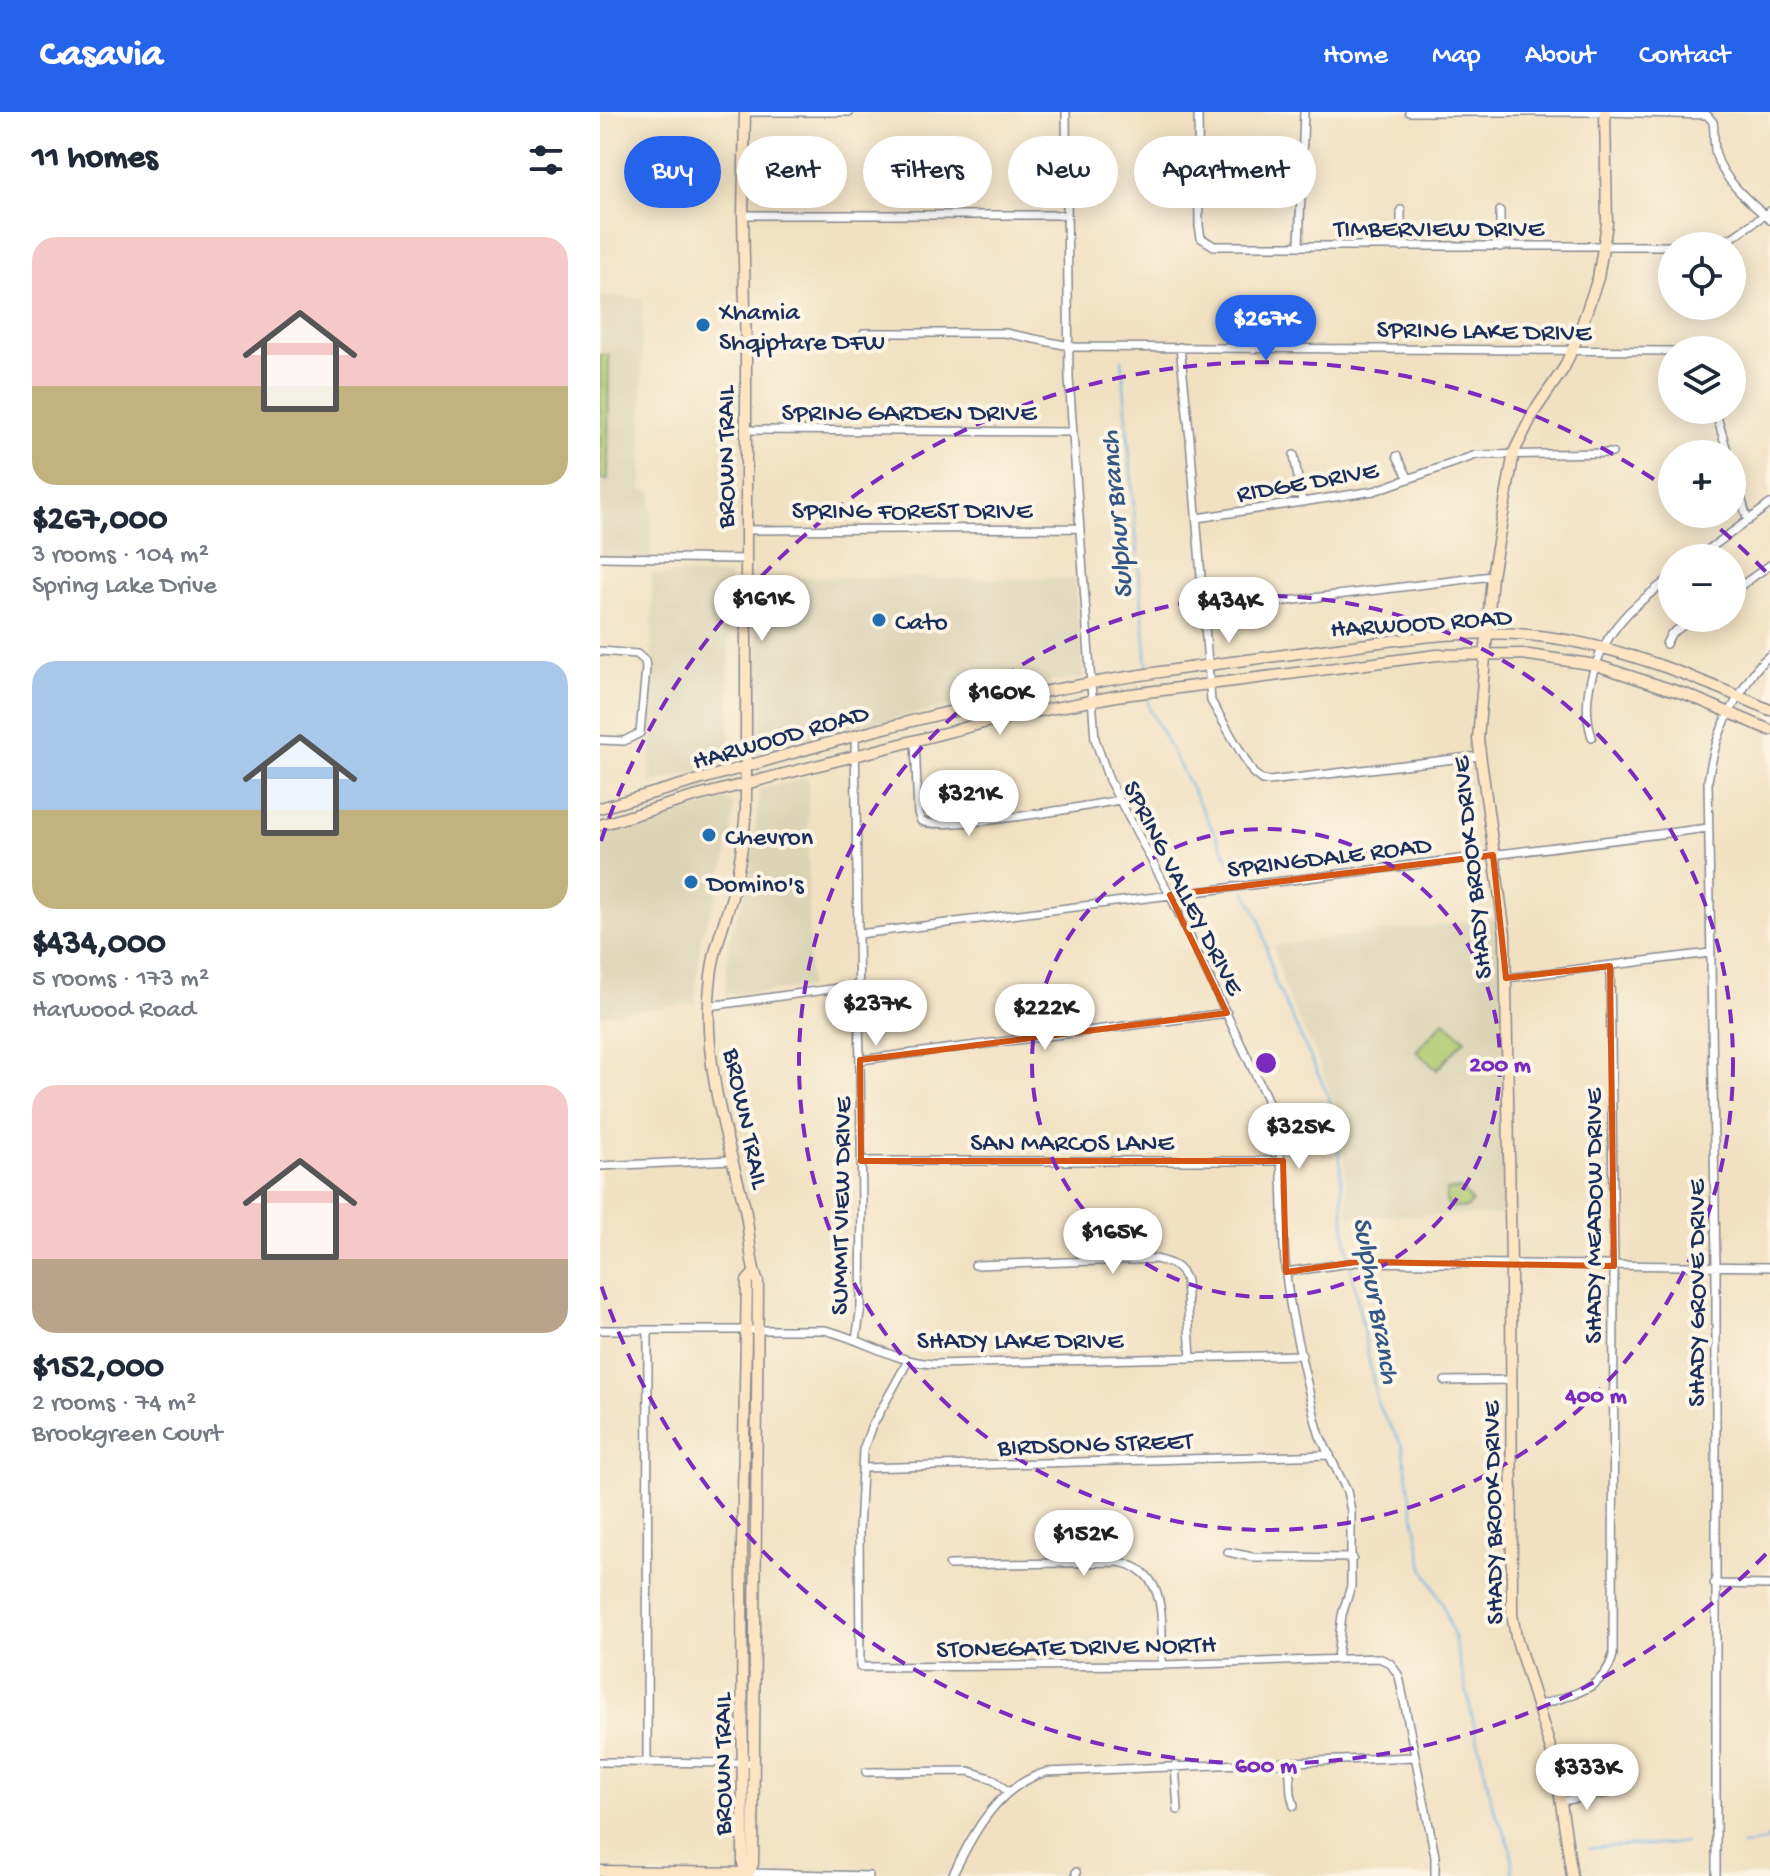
<!DOCTYPE html>
<html lang="en">
<head>
<meta charset="utf-8">
<style>
  body { margin:0; font-family:"Gochi Hand",sans-serif; background:#f2f2f3; color:#1f2937; height:100vh; display:flex; flex-direction:column; font-size:30px; white-space:nowrap }
  * { box-sizing:border-box; margin:0 }
  p { font-size:26px; color:#747a83 }
  .icon { flex:none; width:44px; height:44px; fill:none; stroke:currentColor; stroke-width:2; stroke-linecap:round; stroke-linejoin:round }
  .map { position:relative; flex:1; overflow:hidden }
  .side { display:flex; flex-direction:column; background:#fff; width:600px }
  .side>* { flex:none }
  .banner { position:absolute; left:24px; top:24px; width:760px; height:72px; display:flex; gap:16px }
  .controls { position:absolute; left:1058px; top:120px; display:grid; gap:16px }
  .controls a { display:grid; place-items:center; width:88px; height:88px; border-radius:50%; background:#fff; box-shadow:0 4px 20px #0003; font-size:40px }
  .price { position:absolute; translate:-50% -68px; padding:0 18px; border-radius:28px; background:#fff; color:#222; font-size:26px; line-height:52px; filter:drop-shadow(0 2px 4px #0008) }
  .price::after { content:''; position:absolute; left:50%; top:48px; width:24px; height:18px; margin-left:-12px; background:inherit; clip-path:polygon(0 0,100% 0,50% 100%) }
  .price.active { background:#2563eb; color:#fff }
  ul { padding:0; list-style:none }
  li { display:grid; align-content:center; gap:16px; height:424px; padding:0 32px }
  li span { display:grid; place-items:center; height:248px; border-radius:24px; color:#555 }
  li>.icon { margin-inline-start:auto }
  span .icon { width:144px; height:144px; fill:#fffc; stroke-width:1 }
  li b { font-size:34px }
  h2 { display:flex; justify-content:space-between; align-items:center; height:96px; padding:0 32px; font-size:34px }
  .chip { padding:0 28px; border-radius:36px; background:#fff; box-shadow:0 4px 20px #0003; font-size:28px; line-height:72px }
  .chip.active { background:#2563eb; color:#fff }
  header { display:flex; align-items:center; gap:48px; box-sizing:border-box; height:112px; padding:0 40px; background:#2563eb; color:#fff }
  header strong { font-size:38px }
  nav { display:flex; gap:44px; margin-inline-start:auto; font-size:28px }
  main { display:flex; flex:1; min-height:0 }
  .map>svg:first-child { display:block }
  .built { fill:#dcd4b6 }
  .grass { fill:url(#grass-tufts); stroke:#647b65; stroke-width:2 }
  .pitch { fill:#aec76c; stroke:#647b65; stroke-width:2 }
  .lines { fill:none; stroke-linecap:round; stroke-linejoin:round }
  .stream { stroke:#6cb3e3; stroke-width:2 }
  .street-casing { stroke:#868890; stroke-width:10 }
  .secondary-casing { stroke:#868890; stroke-width:13 }
  .street { stroke:#fff; stroke-width:7 }
  .secondary { stroke:#fde5c4; stroke-width:10 }
  .marked { fill:none; stroke:#d45514; stroke-width:6; stroke-linejoin:round }
  .ring { fill:none; stroke:#7b2cbf; stroke-width:4; stroke-dasharray:14 10 }
  .poi-dot { fill:#1f6fb2; stroke:#fcf5e5; stroke-width:3 }
  .labels { text-anchor:middle; stroke-width:8; stroke-linejoin:round; paint-order:stroke }
  .street-label { font-size:26px; fill:#1b2f5e; stroke:#fcf5e5 }
  .poi-label { font-size:26px; fill:#1b2f5e; stroke:#fcf5e5; text-anchor:start }
  .water-label { font-size:28px; font-style:italic; fill:#335786; stroke:#fcf5e5 }
  .centre { fill:#7b2cbf; stroke:#fcf5e5; stroke-width:4 }
  .ring-label { font-size:24px; text-anchor:middle; font-weight:bold; fill:#7b2cbf; stroke:#fcf5e5; stroke-width:8; stroke-linejoin:round; paint-order:stroke }
</style>
</head>
<body>
<header>
<strong>Casavia</strong>
<nav><a>Home</a><a>Map</a><a>About</a><a>Contact</a></nav>
</header>
<main>
<section class="side">
<h2>11 homes<svg class="icon" aria-label="filters" viewBox="0 0 24 24"><path d="M4 7h16M4 17h16"/><circle cx="9" cy="7" r="2"/><circle cx="15" cy="17" r="2"/></svg></h2>
<ul>
<li><span style="background:linear-gradient(#f6c9c9 60%,#c2b280 0)"><svg class="icon" aria-label="home" viewBox="0 0 24 24"><path d="M3 11l9-7 9 7M6 9v11h12V9"/></svg></span><div><b>$267,000</b><p>3 rooms · 104 m²</p><p>Spring Lake Drive</p></div></li>
<li><span style="background:linear-gradient(#a9c7e8 60%,#c2b280 0)"><svg class="icon" aria-label="home" viewBox="0 0 24 24"><path d="M3 11l9-7 9 7M6 9v11h12V9"/></svg></span><div><b>$434,000</b><p>5 rooms · 173 m²</p><p>Harwood Road</p></div></li>
<li><span style="background:linear-gradient(#f6c9c9 70%,#b9a48a 0)"><svg class="icon" aria-label="home" viewBox="0 0 24 24"><path d="M3 11l9-7 9 7M6 9v11h12V9"/></svg></span><div><b>$152,000</b><p>2 rooms · 74 m²</p><p>Brookgreen Court</p></div></li>
</ul>
</section>
<div class="map">
<svg width="1170" height="1764" viewBox="0 0 1170 1764">
  <defs>
    <pattern id="grass-tufts" width="24" height="20" patternUnits="userSpaceOnUse" patternTransform="scale(2)"><rect width="24" height="20" fill="#aec76c"/><path d="M3 7l-1-3M5 7V3M7 7l1-3M15 17l-1-3M17 17v-4M19 17l1-3" fill="none" stroke="#95ab60"/></pattern>
  </defs>
  <rect width="100%" height="100%" fill="#fcf5e5"/>
  <filter id="ink" filterUnits="userSpaceOnUse"><feTurbulence type="fractalNoise" baseFrequency=".0125" numOctaves="2"/><feDisplacementMap in="SourceGraphic" scale="16" xChannelSelector="R" yChannelSelector="G"/><feConvolveMatrix kernelMatrix="1 2 1 2 8 2 1 2 1" color-interpolation-filters="sRGB"/></filter>
  <filter id="wash" filterUnits="userSpaceOnUse"><feTurbulence type="fractalNoise" baseFrequency=".006" numOctaves="4" result="noise"/><feDisplacementMap in="SourceGraphic" scale="32" xChannelSelector="R" yChannelSelector="G"/><feGaussianBlur stdDeviation="1.8" result="paint"/><feColorMatrix in="noise" values="0 0 0 0 0 0 0 0 0 0 0 0 0 0 0 0 0 1.4 0 .05"/><feComposite in="paint" operator="in"/></filter>
  <g filter="url(#wash)">
    <rect width="100%" height="100%" fill="#f1e1c2"/>
    <path class="built" d="M0 185 42 186V378L52 379 50 448 0 445Z
      M52 462 129 463V641L128 652 51 672Z
      M157 465 474 467 484 565 428 574 157 641Z
      M208 666 209 876 125 883 129 828 145 782 153 739 160 677Z
      M127 688 134 694 131 724 120 775 101 825 95 891 0 903V724Z
      M904 805 910 1103 749 1104 740 1008 717 945 687 884 673 834Z"/>
    <path class="grass" d="M861 1077 872 1090 866 1096 851 1095 846 1090V1078Z"/>
    <path class="pitch" d="M0 243H9L8 368 0 367Z
      M844 909 865 927 837 958 816 939Z"/>
    <g class="lines">
      <path class="stream" d="M522 248 547 554
        M548 589 549 596 642 773
        M645 778 660 808 674 868 729 985 739 1036 745 1120 750 1149
        M751 1155 778 1294 802 1333 823 1456 843 1492 854 1525 893 1695 911 1736 913 1764
        M1142 1734 1166 1729 1170 1723
        M989 1737C1022 1731 1053 1736 1085 1730"/>
    </g>
  </g>
  <g filter="url(#ink)">
    <g class="lines">
      <defs>
        <path id="street" d="M145 0H250
          M466 0 469 266 495 627 509 668 570 783 666 985C690 1048 679 1098 686 1162 691 1210 705 1259 715 1307L720 1324 747 1379 751 1399V1474L742 1503 737 1546
          M598 0 599 114 601 126 614 134H1072
          M809 0H1004
          M1006 0 1107 3 1113 10C1115 21 1113 32 1116 43 1123 68 1151 91 1170 108
          M801 98V135
          M900 99V135
          M143 103H467
          M699 134 704 0
          M1099 134 1133 125 1170 99
          M264 221H405L474 235 1072 239
          M580 235 590 327 611 589 653 661 662 668 669 669 879 644
          M1115 298 1128 342
          M146 318 472 320
          M694 343 702 390
          M797 344 809 367
          M1132 355 1148 409
          M597 406 774 379 876 343 1012 341
          M146 418 478 416
          M0 445 145 447
          M1097 446 1170 392
          M1132 480 1170 453
          M605 499 892 464
          M1066 532 1071 522 1094 506
          M0 539 37 542 45 549 46 556 40 621 24 629 0 628
          M255 625 262 1092 261 1195 256 1227
          M992 625C978 582 998 532 1029 500 1042 487 1058 476 1072 464
          M315 628 318 701 321 709C341 720 488 694 519 688
          M259 822 1108 716
          M906 866 1110 841
          M109 894 260 873
          M260 948 627 901
          M261 1049H682
          M0 1054 132 1048
          M375 1153 556 1147C570 1151 581 1153 586 1169L591 1246
          M686 1160 757 1150 1170 1155
          M0 1218H224C261 1226 294 1250 333 1252L702 1243
          M308 1249 271 1316 263 1338 259 1419 260 1555 562 1553 779 1546 790 1551 799 1564 835 1744V1764
          M845 1269 911 1268
          M262 1356 730 1343
          M628 1440 652 1445 753 1446
          M349 1453 518 1450C570 1458 561 1513 562 1553
          M1114 1472 1170 1473
          M937 1594C968 1583 1004 1580 1013 1543L1014 1154 1010 854
          M689 1649 691 1682 694 1694
          M0 1650 154 1651
          M47 1651 48 1218
          M575 1653 578 1698
          M266 1660 369 1659 393 1667 407 1679
          M961 1689 1008 1681
          M476 1760V1764
          M148 1761 269 1764
          M352 1764C374 1721 396 1675 446 1660L815 1645
          M1116 1764V1154L1108 669C1114 633 1120 615 1139 584 1149 568 1155 555 1170 543"/>
        <path id="secondary" d="M145 0 143 103 146 242V697C144 725 140 753 133 781 125 809 114 836 111 864 101 942 124 1018 144 1092 150 1115 149 1151 158 1170L153 1752 148 1761
          M0 696C145 656 290 609 438 581 527 563 617 552 707 540 786 530 868 514 947 525 1026 536 1097 566 1170 598
          M0 713 94 685 399 607 516 584 837 543 922 542 996 553 1088 583 1170 618
          M0 1759 148 1761
          M148 1763 143 1752 142 1435 147 1169 154 1161
          M972 1764 955 1651 916 1525 912 1502 911 1151 905 822 878 627 892 464 914 340 934 300 964 256 978 224 998 166 1007 112 1005 0"/>
      </defs>
      <use href="#street" class="street-casing"/>
      <use href="#secondary" class="secondary-casing"/>
      <use href="#street" class="street"/>
      <use href="#secondary" class="secondary"/>
    </g>
  </g>
  <path class="marked" d="M893 743 906 866 1010 854 1014 1154 757 1150 686 1160 683 1049H261L260 948 627 901 570 783Z"/>
  <g class="ring">
    <circle cx="666" cy="951" r="234"/>
    <circle cx="666" cy="951" r="467"/>
    <path d="M1166 1442A701 701 0 0 1 1 1173M1 729A701 701 0 0 1 1068 377M1102 402A701 701 0 0 1 1166 460"/>
  </g>
  <g class="poi-dot">
    <circle cx="103" cy="213" r="8"/>
    <circle cx="279" cy="508" r="8"/>
    <circle cx="109" cy="723" r="8"/>
    <circle cx="91" cy="770" r="8"/>
  </g>
  <g class="labels">
    <g class="street-label">
      <text x="839" y="124">TIMBERVIEW DRIVE</text>
      <text transform="translate(884 217) rotate(1)" y="9">SPRING LAKE DRIVE</text>
      <text x="309" y="308">SPRING GARDEN DRIVE</text>
      <text transform="translate(124 345) rotate(-90)" y="9">BROWN TRAIL</text>
      <text transform="translate(707 368) rotate(-10)" y="9">RIDGE DRIVE</text>
      <text x="312" y="406">SPRING FOREST DRIVE</text>
      <text transform="translate(821 509) rotate(-4)" y="9">HARWOOD ROAD</text>
      <text transform="translate(180 623) rotate(-16)" y="9">HARWOOD ROAD</text>
      <text transform="translate(729 743) rotate(-7)" y="9">SPRINGDALE ROAD</text>
      <text transform="translate(870 756) rotate(-96)" y="9">SHADY BROOK DRIVE</text>
      <text transform="translate(585 775) rotate(63)" y="9">SPRING VALLEY DRIVE</text>
      <text transform="translate(148 1006) rotate(78)" y="9">BROWN TRAIL</text>
      <text x="472" y="1038">SAN MARCOS LANE</text>
      <text transform="translate(239 1094) rotate(-89)" y="9">SUMMIT VIEW DRIVE</text>
      <text transform="translate(992 1104) rotate(-90)" y="9">SHADY MEADOW DRIVE</text>
      <text transform="translate(1095 1181) rotate(-90)" y="9">SHADY GROVE DRIVE</text>
      <text x="420" y="1236">SHADY LAKE DRIVE</text>
      <text transform="translate(495 1330) rotate(-2)" y="9">BIRDSONG STREET</text>
      <text transform="translate(891 1401) rotate(-91)" y="9">SHADY BROOK DRIVE</text>
      <text transform="translate(476 1533) rotate(-1)" y="9">STONEGATE DRIVE NORTH</text>
      <text transform="translate(121 1652) rotate(-90)" y="9">BROWN TRAIL</text>
    </g>
    <g class="poi-label">
      <text x="119" y="207">Xhamia<tspan x="119" dy="30">Shqiptare DFW</tspan></text>
      <text x="295" y="517">Cato</text>
      <text x="125" y="732">Chevron</text>
      <text x="107" y="779">Domino's</text>
    </g>
    <g class="water-label">
      <text transform="translate(514 403) rotate(-95)" y="10">Sulphur Branch</text>
      <text transform="translate(779 1188) rotate(80)" y="10">Sulphur Branch</text>
    </g>
  </g>
  <circle cx="666" cy="951" r="12" class="centre"/>
  <g class="ring-label">
    <text x="900" y="959">200 m</text>
    <text x="996" y="1290">400 m</text>
    <text x="666" y="1660">600 m</text>
  </g>
</svg>
<div class="controls">
<a><svg class="icon" aria-label="locate" viewBox="0 0 24 24"><circle cx="12" cy="12" r="6"/><path d="M12 2v4M12 18v4M2 12h4M18 12h4"/></svg></a>
<a><svg class="icon" aria-label="layers" viewBox="0 0 24 24"><path d="M12 4l9 5-9 5-9-5zM3 14l9 5 9-5"/></svg></a>
<a>+</a>
<a>−</a>
</div>
<b class="price active" style="left:666px;top:251px">$267K</b>
<b class="price" style="left:162px;top:531px">$161K</b>
<b class="price" style="left:629px;top:533px">$434K</b>
<b class="price" style="left:400px;top:625px">$160K</b>
<b class="price" style="left:369px;top:726px">$321K</b>
<b class="price" style="left:276px;top:936px">$237K</b>
<b class="price" style="left:445px;top:940px">$222K</b>
<b class="price" style="left:699px;top:1059px">$325K</b>
<b class="price" style="left:513px;top:1164px">$165K</b>
<b class="price" style="left:484px;top:1466px">$152K</b>
<b class="price" style="left:987px;top:1700px">$333K</b>
<div class="banner">
<a class="chip active">Buy</a>
<a class="chip">Rent</a>
<a class="chip">Filters</a>
<a class="chip">New</a>
<a class="chip">Apartment</a>
</div>
</div>
</main>
</body>
</html>
